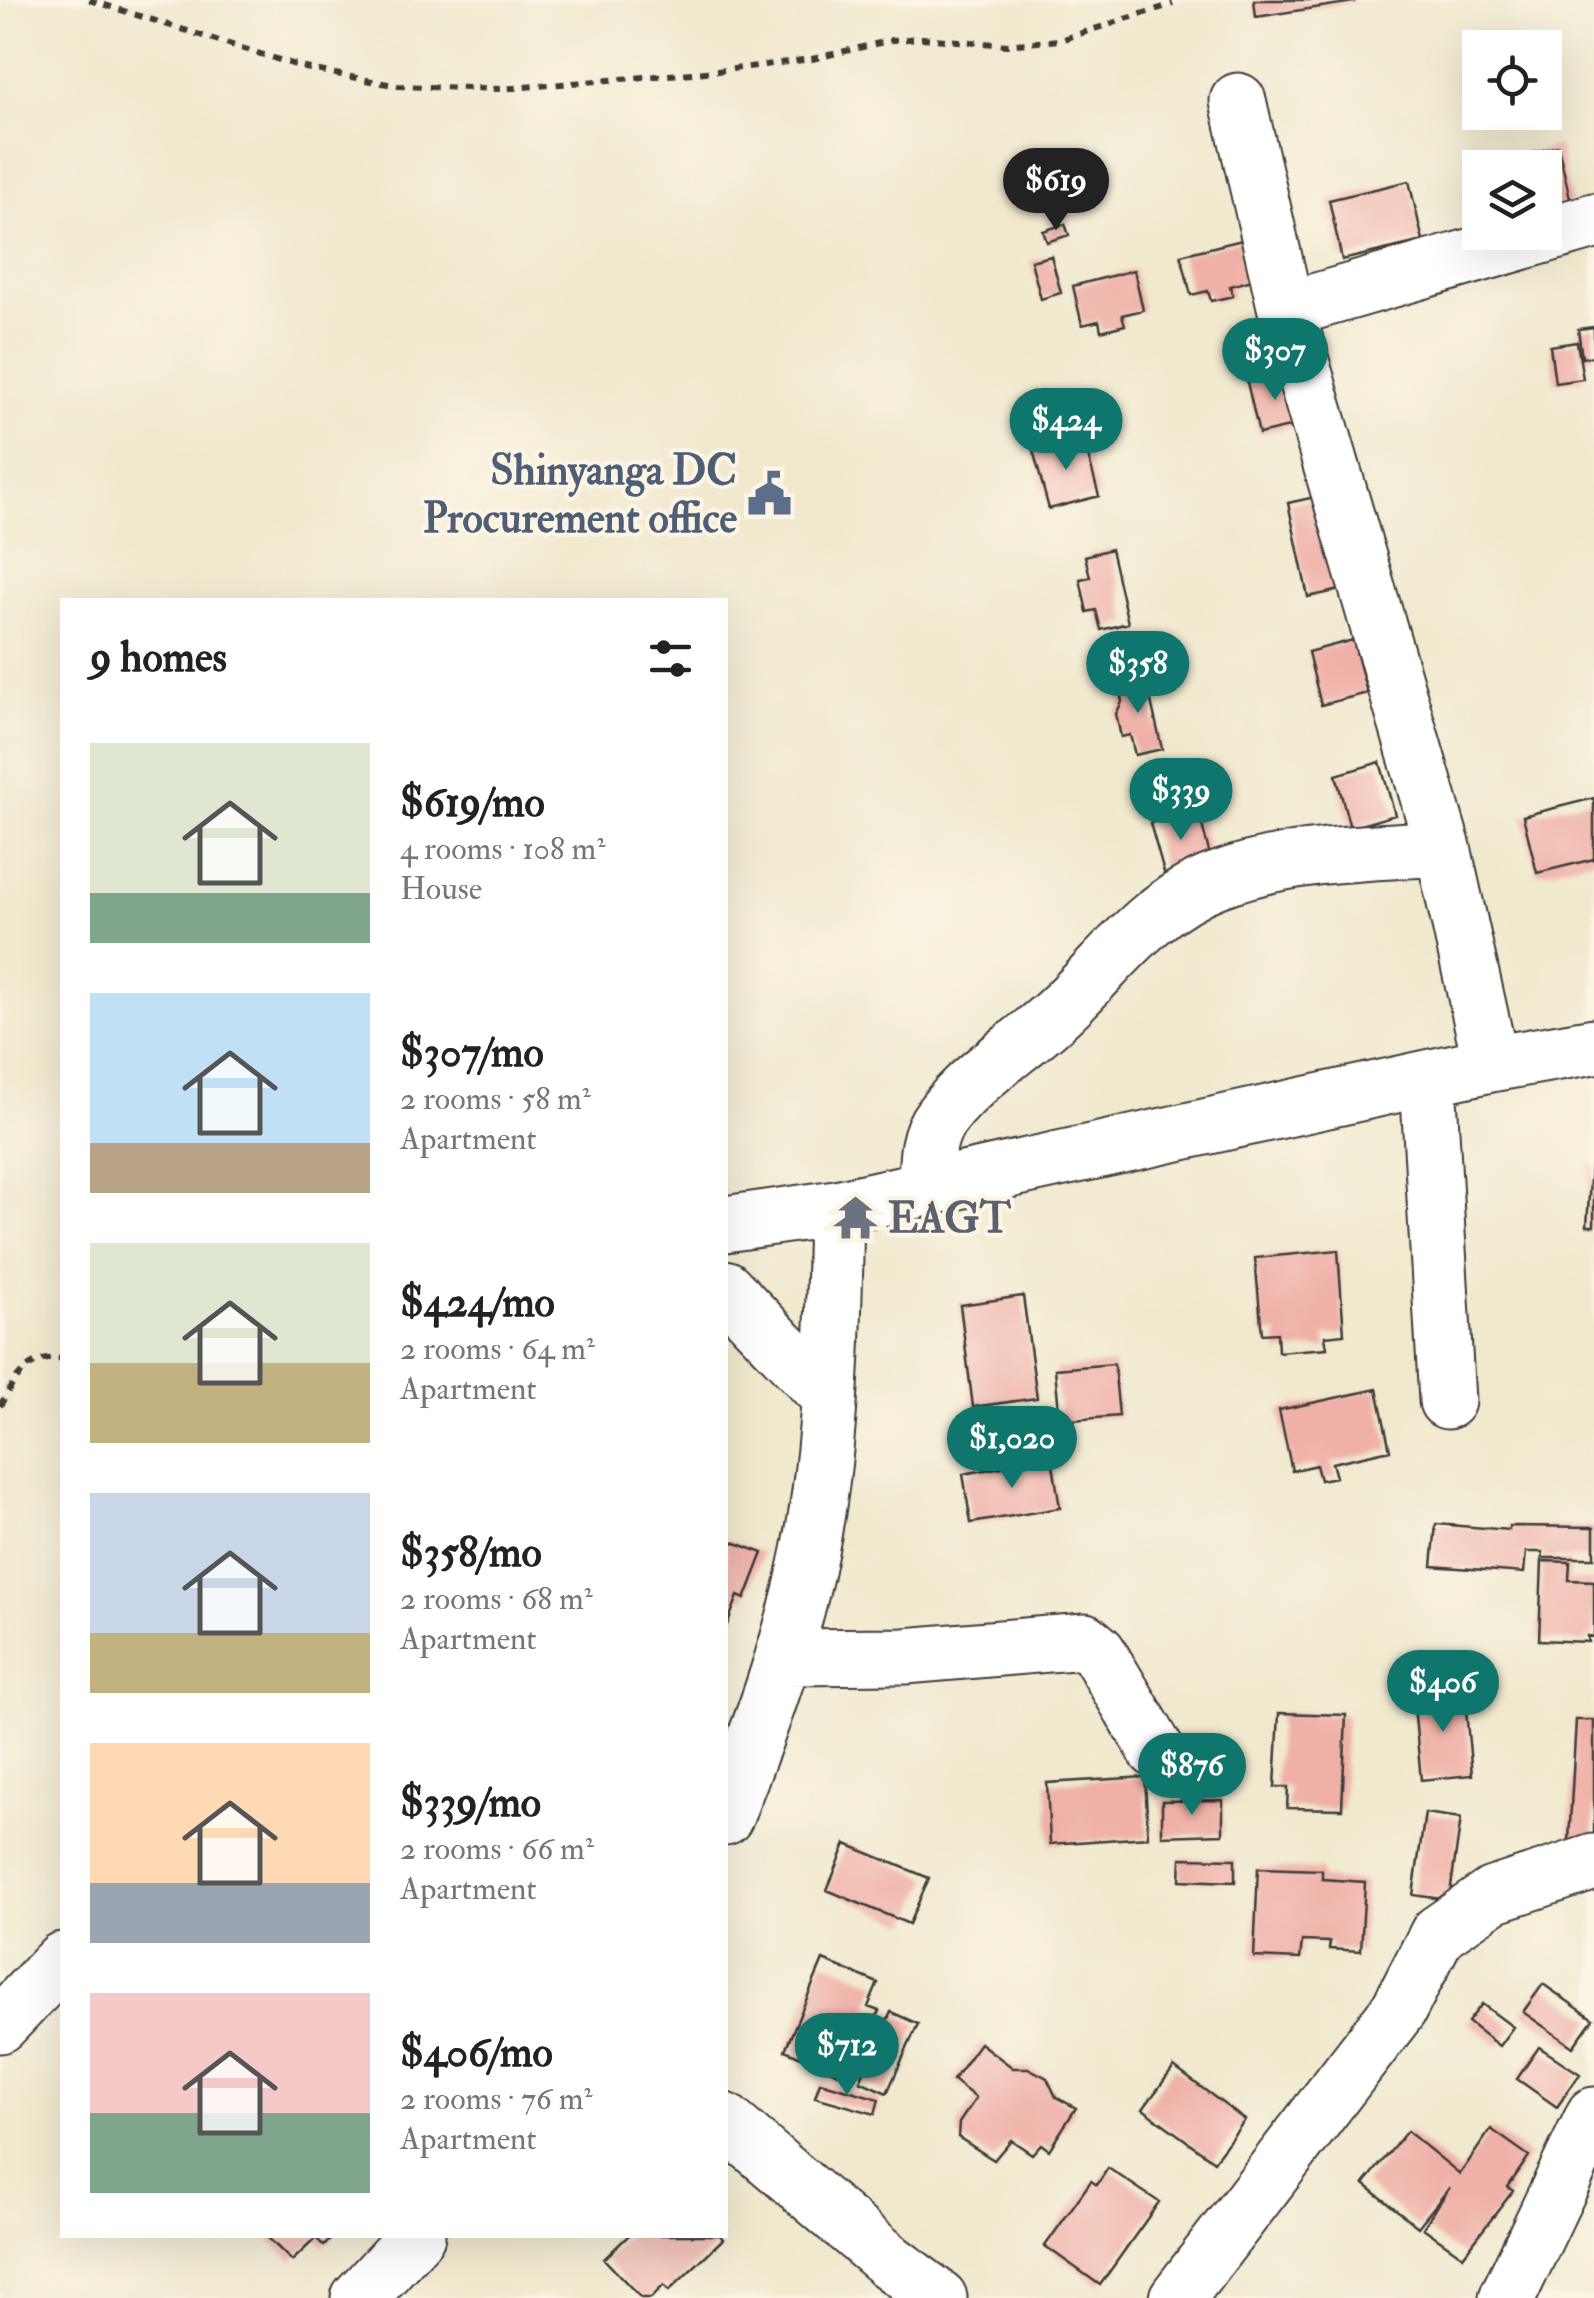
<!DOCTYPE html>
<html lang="en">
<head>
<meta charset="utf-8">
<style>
  body { margin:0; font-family:"IM FELL Double Pica",serif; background:#f2f2f2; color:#222; height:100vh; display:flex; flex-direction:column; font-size:38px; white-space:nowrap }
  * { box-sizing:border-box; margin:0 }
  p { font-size:32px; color:#767676 }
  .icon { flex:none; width:55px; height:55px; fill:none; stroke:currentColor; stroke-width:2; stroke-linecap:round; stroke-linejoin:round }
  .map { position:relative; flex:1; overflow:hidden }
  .panel { position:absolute; left:60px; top:598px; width:668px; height:1640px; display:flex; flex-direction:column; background:#fff; border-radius:0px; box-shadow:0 10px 40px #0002 }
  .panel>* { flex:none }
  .controls { position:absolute; left:1462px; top:30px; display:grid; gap:20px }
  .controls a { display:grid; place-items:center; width:100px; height:100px; border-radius:0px; background:#fff; box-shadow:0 10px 40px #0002; font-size:50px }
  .price { position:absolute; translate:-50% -85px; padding:0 22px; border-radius:35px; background:#0f766e; color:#fff; font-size:32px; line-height:65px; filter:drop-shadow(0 2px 5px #0008) }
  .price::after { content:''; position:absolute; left:50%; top:60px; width:30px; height:22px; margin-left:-15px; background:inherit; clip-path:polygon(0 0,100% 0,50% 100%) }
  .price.active { background:#222; color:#fff }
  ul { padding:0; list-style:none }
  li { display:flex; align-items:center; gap:30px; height:250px; padding:0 30px }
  li span { display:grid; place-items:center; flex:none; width:280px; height:200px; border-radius:0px; color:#555 }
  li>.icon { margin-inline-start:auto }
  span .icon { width:120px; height:120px; fill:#fffc; stroke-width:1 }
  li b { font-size:42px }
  h2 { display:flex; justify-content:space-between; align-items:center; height:120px; padding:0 30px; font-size:42px }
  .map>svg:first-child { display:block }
  .building { fill:#efb0a7 }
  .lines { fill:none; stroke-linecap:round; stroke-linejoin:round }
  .minor-casing { stroke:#3c3b37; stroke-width:59 }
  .path { stroke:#3c3b37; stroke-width:6; stroke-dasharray:8 8; stroke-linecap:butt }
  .minor { stroke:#fff; stroke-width:55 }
  .labels { text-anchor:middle; stroke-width:8; stroke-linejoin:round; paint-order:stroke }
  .service-label { font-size:42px; font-weight:bold; fill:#4e5e75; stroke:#fcf5e5; text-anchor:end }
  .worship-label { font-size:42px; font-weight:bold; fill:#5b616d; stroke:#fcf5e5; text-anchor:start }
</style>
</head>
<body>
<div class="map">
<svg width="1594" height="2298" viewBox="0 0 1594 2298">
  <rect width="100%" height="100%" fill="#fcf5e5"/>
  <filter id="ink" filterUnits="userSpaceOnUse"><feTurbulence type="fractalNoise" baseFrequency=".01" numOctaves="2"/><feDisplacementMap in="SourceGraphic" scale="20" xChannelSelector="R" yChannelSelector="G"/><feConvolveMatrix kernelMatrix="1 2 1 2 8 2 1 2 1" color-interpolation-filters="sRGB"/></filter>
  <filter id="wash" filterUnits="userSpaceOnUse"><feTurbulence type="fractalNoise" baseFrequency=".0048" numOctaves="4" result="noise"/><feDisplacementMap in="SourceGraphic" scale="40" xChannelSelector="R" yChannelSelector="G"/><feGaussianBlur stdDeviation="2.25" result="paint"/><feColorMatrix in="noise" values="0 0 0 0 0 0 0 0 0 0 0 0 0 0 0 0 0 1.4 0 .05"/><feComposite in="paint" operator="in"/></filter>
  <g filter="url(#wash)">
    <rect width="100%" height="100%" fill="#f0e9ce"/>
    <g id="blocks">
      <path class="building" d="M1254 0H1354V2L1256 17Z
        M1558 146 1571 203 1545 210V168H1475Z
        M1409 181 1423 241 1342 260 1329 200Z
        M1065 224 1069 235 1047 242 1043 231Z
        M1242 240 1252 280 1230 286 1233 296 1211 301 1208 291 1191 295 1181 255Z
        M1051 256 1061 293 1041 299 1031 261Z
        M1134 270 1143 310 1122 315 1125 325 1101 331 1099 321 1082 325 1073 286Z
        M1594 327V356L1582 358 1578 329Z
        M1577 342 1583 379 1555 383 1550 346Z
        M1291 372 1302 424 1259 434 1247 382Z
        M1083 437 1099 496 1049 509 1033 450Z
        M1324 495 1345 589 1308 597 1288 503Z
        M1111 549 1128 623 1101 630 1096 610 1087 612 1080 579 1090 577 1085 556Z
        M1353 640 1367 693 1321 705 1308 652Z
        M1145 675 1162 749 1135 755 1130 735 1121 737 1116 714 1122 702 1118 681Z
        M1380 762 1395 815 1350 828 1336 775Z
        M1594 798V859L1537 873 1523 816Z
        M1198 810 1212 863 1165 876 1150 823Z
        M1591 1165H1594V1226H1587Z
        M1338 1250 1344 1334 1325 1336 1327 1348 1278 1352 1277 1333 1262 1334 1255 1258Z
        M1023 1296 1037 1398 973 1407 960 1305Z
        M1114 1364 1119 1416 1060 1421 1055 1369Z
        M1377 1389 1390 1450 1332 1463 1336 1477 1320 1480 1316 1465 1292 1471 1279 1410Z
        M1052 1458 1060 1508 971 1523 963 1474Z
        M1436 1524 1509 1530V1526L1594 1527V1558H1542L1543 1552H1526L1524 1573 1432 1566Z
        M725 1539 763 1553 745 1599 738 1596 725 1630Z
        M1542 1561 1570 1562 1569 1580 1594 1581V1637L1587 1636 1588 1642 1539 1640Z
        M1464 1689 1472 1775 1421 1780 1413 1695Z
        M1279 1713 1346 1715 1342 1809 1287 1808 1288 1787H1275Z
        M1576 1720H1594V1842L1569 1841Z
        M1145 1777 1148 1837 1050 1844 1047 1783Z
        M1223 1800V1834L1162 1836V1801Z
        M1425 1813 1461 1818 1449 1900 1413 1895Z
        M846 1844 929 1878 909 1924 827 1890Z
        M1181 1858 1235 1859V1882L1180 1880Z
        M1258 1868 1322 1870V1879L1365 1882 1361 1951 1329 1949 1330 1942 1302 1941 1300 1959 1254 1957Z
        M823 1960 878 1983 868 2007 879 2011 850 2078 785 2050Z
        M1543 1984 1593 2019 1573 2047 1523 2012Z
        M1482 2004 1513 2027 1499 2046 1468 2022Z
        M891 2012 918 2024 887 2093 860 2081Z
        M980 2043 1013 2068H1028L1047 2078 1056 2097 1076 2108 1049 2150 1041 2144 1032 2154 1011 2140 994 2160 958 2137 959 2123 976 2098 953 2080Z
        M1539 2047 1580 2074 1557 2107 1517 2079Z
        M1174 2067 1245 2120 1214 2161 1143 2109Z
        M820 2082 879 2099 875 2114 815 2097Z
        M1491 2129 1529 2156 1508 2187 1513 2191 1463 2256 1423 2228 1450 2187 1418 2227 1364 2184 1407 2131 1460 2174Z
        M1108 2168 1159 2202 1100 2285 1045 2246 1091 2181 1097 2185Z
        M265 2235H335L324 2246 316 2238 292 2261Z
        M629 2235H720L723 2239 669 2291 664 2285 651 2298H641L604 2259Z"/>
    </g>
  </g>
  <g filter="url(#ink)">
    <use href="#blocks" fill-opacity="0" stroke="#3c3b37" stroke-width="2.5"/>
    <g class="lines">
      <defs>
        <path id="minor" d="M1238 101 1286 310 1443 848 1491 1064
          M1286 310 1594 221
          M1428 1080 1447 1401
          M926 1189C927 1163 925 1138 942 1116 971 1077 1019 1048 1055 1015 1109 966 1146 906 1217 880 1288 853 1368 853 1443 848
          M725 1224 836 1208 1491 1064 1594 1046
          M725 1288 827 1395
          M784 1657 905 1656 1085 1641 1098 1652 1156 1750
          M725 1817C759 1732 791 1646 809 1556 832 1447 834 1319 836 1208
          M0 2025 62 1960
          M725 2121 889 2261 939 2298
          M359 2298 417 2235
          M1177 2298 1399 2009 1438 1933 1493 1895 1594 1862
          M1507 2298 1594 2115"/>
      </defs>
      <use href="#minor" class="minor-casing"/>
      <path class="path" d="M89 0 305 68 398 86 501 89 717 71 812 59 892 40 922 38 1007 45 1060 40 1173 4
        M0 1406C15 1379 27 1355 62 1359"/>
      <use href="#minor" class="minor"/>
    </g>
  </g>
  <defs>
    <symbol id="civic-bare" viewBox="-9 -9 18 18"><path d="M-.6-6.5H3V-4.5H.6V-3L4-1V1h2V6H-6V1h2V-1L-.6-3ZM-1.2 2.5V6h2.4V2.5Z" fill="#5c6f8a" stroke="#fcf5e5" stroke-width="2.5" paint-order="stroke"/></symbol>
    <symbol id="temple-bare" viewBox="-9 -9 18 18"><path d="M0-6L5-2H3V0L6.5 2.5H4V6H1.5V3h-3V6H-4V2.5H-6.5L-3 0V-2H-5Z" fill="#6b7280" stroke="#fcf5e5" stroke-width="2.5" paint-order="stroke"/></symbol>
  </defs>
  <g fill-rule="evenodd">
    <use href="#civic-bare" x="738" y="462" width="63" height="63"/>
    <use href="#temple-bare" x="824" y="1186" width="63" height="63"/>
  </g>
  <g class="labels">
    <g class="service-label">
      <text x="737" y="484">Shinyanga DC<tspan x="737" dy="48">Procurement office</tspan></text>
    </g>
    <g class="worship-label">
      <text x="888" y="1232">EAGT</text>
    </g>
  </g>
</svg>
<div class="controls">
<a><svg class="icon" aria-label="locate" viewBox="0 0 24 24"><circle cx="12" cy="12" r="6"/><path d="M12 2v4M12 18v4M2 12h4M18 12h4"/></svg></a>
<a><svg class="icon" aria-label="layers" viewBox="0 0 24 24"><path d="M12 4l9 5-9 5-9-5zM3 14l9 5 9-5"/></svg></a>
</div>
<b class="price active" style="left:1056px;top:233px">$619</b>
<b class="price" style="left:1275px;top:403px">$307</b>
<b class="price" style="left:1066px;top:473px">$424</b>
<b class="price" style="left:1138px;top:716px">$358</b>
<b class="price" style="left:1181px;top:843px">$339</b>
<b class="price" style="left:1012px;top:1491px">$1,020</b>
<b class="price" style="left:1443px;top:1735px">$406</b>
<b class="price" style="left:1192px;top:1818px">$876</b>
<b class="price" style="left:847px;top:2098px">$712</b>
<section class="panel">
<h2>9 homes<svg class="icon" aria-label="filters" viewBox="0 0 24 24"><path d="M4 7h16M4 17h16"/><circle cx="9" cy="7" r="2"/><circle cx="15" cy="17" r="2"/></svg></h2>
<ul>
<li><span style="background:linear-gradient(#dfe7d0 75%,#7fa58c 0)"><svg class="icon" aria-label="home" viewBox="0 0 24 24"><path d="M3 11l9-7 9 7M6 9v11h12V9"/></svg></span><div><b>$619/mo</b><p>4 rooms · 108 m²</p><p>House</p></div></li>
<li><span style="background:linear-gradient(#bfe0f5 75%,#b9a48a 0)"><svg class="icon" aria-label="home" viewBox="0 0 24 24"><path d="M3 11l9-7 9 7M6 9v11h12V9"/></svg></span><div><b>$307/mo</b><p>2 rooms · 58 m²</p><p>Apartment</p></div></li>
<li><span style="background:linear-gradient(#dfe7d0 60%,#c2b280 0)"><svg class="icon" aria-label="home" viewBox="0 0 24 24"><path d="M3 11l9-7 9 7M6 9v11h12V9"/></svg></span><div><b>$424/mo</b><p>2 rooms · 64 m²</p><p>Apartment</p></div></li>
<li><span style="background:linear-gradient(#c9d6e8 70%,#c2b280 0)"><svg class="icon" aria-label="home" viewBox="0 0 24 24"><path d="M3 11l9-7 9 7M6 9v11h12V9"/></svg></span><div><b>$358/mo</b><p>2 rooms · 68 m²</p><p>Apartment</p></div></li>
<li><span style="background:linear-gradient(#ffd9b3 70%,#9aa5b1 0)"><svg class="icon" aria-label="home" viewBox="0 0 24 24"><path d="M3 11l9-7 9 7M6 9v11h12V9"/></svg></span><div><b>$339/mo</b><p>2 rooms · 66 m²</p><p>Apartment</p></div></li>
<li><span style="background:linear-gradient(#f6c9c9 60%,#7fa58c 0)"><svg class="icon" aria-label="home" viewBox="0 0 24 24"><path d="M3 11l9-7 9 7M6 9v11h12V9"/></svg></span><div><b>$406/mo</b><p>2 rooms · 76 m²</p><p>Apartment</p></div></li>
</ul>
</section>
</div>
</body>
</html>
